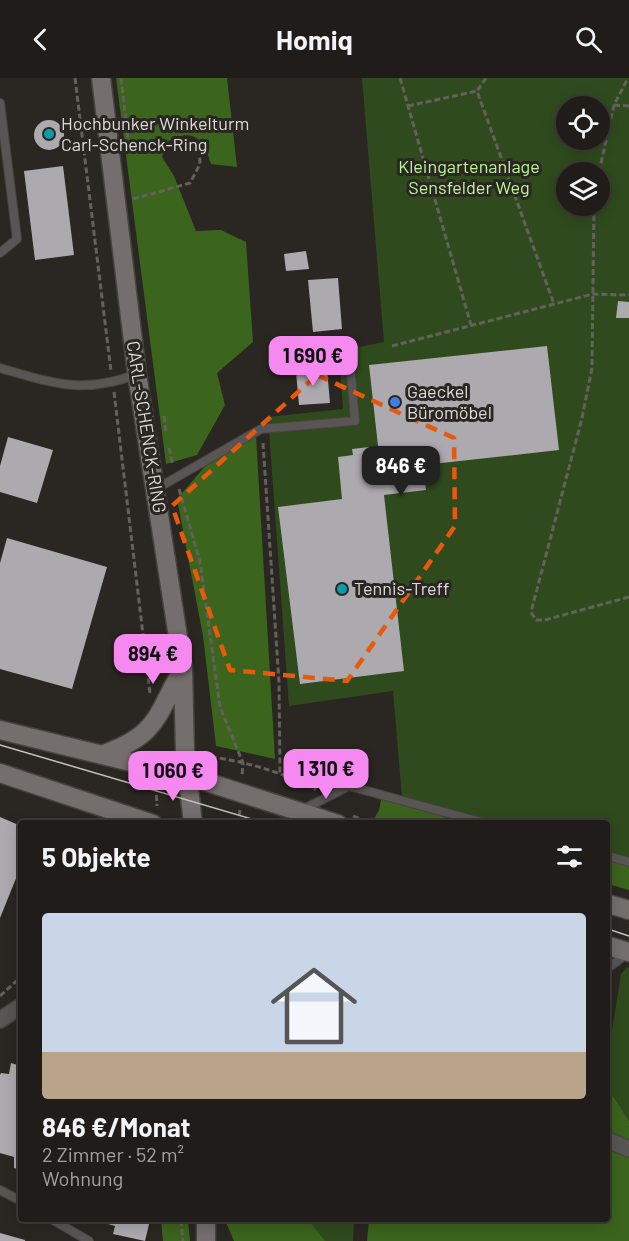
<!DOCTYPE html>
<html lang="de">
<head>
<meta charset="utf-8">
<style>
  body { margin:0; font-family:Barlow,sans-serif; background:#282522; color:#f1f3f6; height:100vh; display:flex; flex-direction:column; font-size:22px; white-space:nowrap }
  * { box-sizing:border-box; margin:0 }
  p { font-size:20px; color:#a2a1a2 }
  .icon { flex:none; width:33px; height:33px; fill:none; stroke:currentColor; stroke-width:2; stroke-linecap:round; stroke-linejoin:round }
  .map { position:relative; flex:1; overflow:hidden }
  .details { position:absolute; left:18px; top:742px; width:592px; height:402px; display:flex; flex-direction:column; background:#201c19; border-radius:6px; box-shadow:0 3px 15px #0003,0 0 0 2px #3d3a38 }
  .details>* { flex:none }
  .buttons { position:absolute; left:556px; top:18px; display:grid; gap:12px }
  .buttons a { display:grid; place-items:center; width:54px; height:54px; border-radius:50%; background:#201c19; box-shadow:0 3px 15px #0003,0 0 0 2px #3d3a38; font-size:30px }
  .price { position:absolute; translate:-50% -51px; padding:0 14px; border-radius:12px; background:#f589ef; color:#111; font-size:20px; line-height:39px; filter:drop-shadow(0 2px 3px #0008) }
  .price::after { content:''; position:absolute; left:50%; top:36px; width:18px; height:14px; margin-left:-9px; background:inherit; clip-path:polygon(0 0,100% 0,50% 100%) }
  .price.selected { background:#222; color:#fff }
  ul { padding:0; list-style:none }
  li { display:grid; align-content:center; gap:12px; height:318px; padding:0 24px }
  li+li { border-top:2px solid #3d3a38 }
  li span { display:grid; place-items:center; height:186px; border-radius:6px; color:#555 }
  li>.icon { margin-inline-start:auto }
  span .icon { width:108px; height:108px; fill:#fffc; stroke-width:1 }
  li b { font-size:26px }
  h2 { display:flex; justify-content:space-between; align-items:center; height:72px; padding:0 24px; font-size:26px }
  header { display:flex; justify-content:space-between; align-items:center; height:78px; padding:0 24px; background:#201c19; font-size:27px; font-weight:700 }
  .map>svg:first-child { display:block }
  .green { fill:#2f4b1d; fill-rule:evenodd }
  .forest { fill:#3b641d }
  .building { fill:#aca9af }
  .lines { fill:none; stroke-linecap:round; stroke-linejoin:round }
  .lane-casing { stroke:#47433e; stroke-width:10 }
  .street-casing { stroke:#47433e; stroke-width:18 }
  .secondary-casing { stroke:#47433e; stroke-width:21 }
  .path { stroke:#64615c; stroke-width:3; stroke-dasharray:6 3; stroke-linecap:butt }
  .lane { stroke:#585554; stroke-width:8 }
  .street { stroke:#585554; stroke-width:15 }
  .secondary { stroke:#746f6d; stroke-width:18 }
  .tram { stroke:#c5c3bf; stroke-width:1.5 }
  .marked { fill:none; stroke:#e8590c; stroke-width:4.5; stroke-dasharray:12 8; stroke-linejoin:round }
  .culture-dot { fill:#0f9aa8; stroke:#2a2621; stroke-width:2 }
  .shop-dot { fill:#3f7fe0; stroke:#2a2621; stroke-width:2 }
  .labels { text-anchor:middle; stroke-width:6; stroke-linejoin:round; paint-order:stroke }
  .poi-label { font-size:18px; fill:#dedcd9; stroke:#2a2621; text-anchor:start }
  .park-label { font-size:18px; fill:#b9f694; stroke:#2a2621 }
  .street-label { font-size:18px; fill:#dedcd9; stroke:#2a2621 }
</style>
</head>
<body>
<header><svg class="icon" aria-label="back" viewBox="0 0 24 24"><path d="M15 5l-7 7 7 7"/></svg>Homiq<svg class="icon" aria-label="search" viewBox="0 0 24 24"><circle cx="10" cy="10" r="6"/><path d="M15 15l6 6"/></svg></header>
<div class="map">
<svg width="629" height="1163" viewBox="0 0 629 1163">
  <rect width="100%" height="100%" fill="#2a2621"/>
  <path class="green" d="M362 0H629V779L608 773V746L502 745 402 719 393 613 289 628 268 339 343 331 339 273 384 264ZM567 28H600V62H567ZM567 94H600V128H567Z
    M627 889 629 890V1043L608 1010V978L621 896Z
    M310 1142H354L353 1163H309Z"/>
  <path class="forest" d="M116 0H227L237 89 211 86C203 60 193 49 167 64L162 79 174 98 196 153 221 152 246 164 253 264 217 295 225 327 197 377 166 386Z
    M256 358 275 681 216 668 203 558 177 421 207 386Z
    M382 717 402 719 503 745 391 746 374 741 379 732Z
    M608 773 629 779V812L608 806Z
    M608 1010 629 1043V1163H367L369 1142H608Z
    M161 1142H188L190 1163H163Z
    M225 1142H308L325 1163H234Z"/>
  <path class="building" d="M34 57a15 15 0 1 1 30 0a15 15 0 1 1-30 0Z
    M63 88 74 177 35 182 24 93Z
    M306 173 309 191 286 193 284 176Z
    M338 200 342 251 313 254 308 202Z
    M618 223 629 224V240H616Z
    M547 268 559 372 423 387 426 412 384 417 404 593 300 606 278 429 342 421 338 379 353 377 352 371 378 368 369 287Z
    M327 291 330 325 299 327 296 294Z
    M8 359 53 372 37 425 0 414V388Z
    M7 460 107 489 72 611 0 591V485Z
    M0 739 21 748V788L0 840Z
    M11 985 21 988V1092L14 1090V1079L0 1075V997L1 995 9 996Z
    M94 1142H150L145 1163 113 1156 115 1148Z
    M0 1155 25 1162V1163H0Z"/>
  <g class="lines">
    <defs>
      <path id="lane" d="M0 25 17 161 0 175
        M0 290C52 305 84 317 137 296
        M156 411 261 351 355 343 351 296
        M302 732 349 708 488 746
        M608 778 629 784
        M608 890 628 875
        M0 1112 21 1123
        M53 1142 89 1163"/>
      <path id="street" d="M0 942 21 928
        M608 1062 629 1071"/>
      <path id="secondary" d="M101 0 137 296 183 591 185 675 193 746
        M0 652 188 698 338 746
        M104 676C160 656 156 636 183 591
        M0 695 153 746
        M608 826 629 832
        M608 868 629 874
        M206 1142V1163"/>
    </defs>
    <use href="#lane" class="lane-casing"/>
    <use href="#street" class="street-casing"/>
    <use href="#secondary" class="secondary-casing"/>
    <path class="path" d="M75 0 111 293
      M121 0 128 61
      M400 0 471 247
      M486 0 477 13 554 226
      M614 27 629 28
      M408 28 477 13
      M599 94 614 27 628 0
      M133 121 190 105 200 86 199 67 194 63H180
      M594 128 592 290 582 340 531 534 536 542H545L629 519
      M392 268 593 216 629 217
      M114 314 150 615
      M164 338 166 355
      M263 365 279 604 280 696
      M169 370 173 387
      M179 411 200 484 220 629 243 685 242 698
      M202 678C241 682 281 693 316 712
      M156 708 157 728
      M353 738 374 746
      M238 746 240 732
      M0 918 21 899
      M181 1142 183 1163"/>
    <use href="#lane" class="lane"/>
    <use href="#street" class="street"/>
    <use href="#secondary" class="secondary"/>
    <path class="tram" d="M0 667 269 746
      M608 851 629 858"/>
  </g>
  <path class="marked" d="M317 297 454 360 455 448 347 603 230 592 172 428Z"/>
  <g class="culture-dot">
    <circle cx="49" cy="56" r="6"/>
    <circle cx="342" cy="511" r="6"/>
  </g>
  <circle class="shop-dot" cx="395" cy="324" r="6"/>
  <g class="labels">
    <g class="poi-label">
      <text x="61" y="52">Hochbunker Winkelturm<tspan x="61" dy="21">Carl-Schenck-Ring</tspan></text>
      <text x="407" y="320">Gaeckel<tspan x="407" dy="21">Büromöbel</tspan></text>
      <text x="354" y="517">Tennis-Treff</text>
    </g>
    <g class="park-label">
      <text x="469" y="95">Kleingartenanlage<tspan x="469" dy="21">Sensfelder Weg</tspan></text>
    </g>
    <g class="street-label">
      <text transform="translate(146 349) rotate(81)" y="6">CARL-SCHENCK-RING</text>
    </g>
  </g>
</svg>
<div class="buttons">
<a><svg class="icon" aria-label="locate" viewBox="0 0 24 24"><circle cx="12" cy="12" r="6"/><path d="M12 2v4M12 18v4M2 12h4M18 12h4"/></svg></a>
<a><svg class="icon" aria-label="layers" viewBox="0 0 24 24"><path d="M12 4l9 5-9 5-9-5zM3 14l9 5 9-5"/></svg></a>
</div>
<b class="price" style="left:313px;top:309px">1 690 €</b>
<b class="price selected" style="left:401px;top:419px">846 €</b>
<b class="price" style="left:153px;top:607px">894 €</b>
<b class="price" style="left:326px;top:722px">1 310 €</b>
<b class="price" style="left:173px;top:724px">1 060 €</b>
<section class="details">
<h2>5 Objekte<svg class="icon" aria-label="filters" viewBox="0 0 24 24"><path d="M4 7h16M4 17h16"/><circle cx="9" cy="7" r="2"/><circle cx="15" cy="17" r="2"/></svg></h2>
<ul>
<li><span style="background:linear-gradient(#c9d6e8 75%,#b9a48a 0)"><svg class="icon" aria-label="home" viewBox="0 0 24 24"><path d="M3 11l9-7 9 7M6 9v11h12V9"/></svg></span><div><b>846 €/Monat</b><p>2 Zimmer · 52 m²</p><p>Wohnung</p></div></li>
</ul>
</section>
</div>
</body>
</html>
